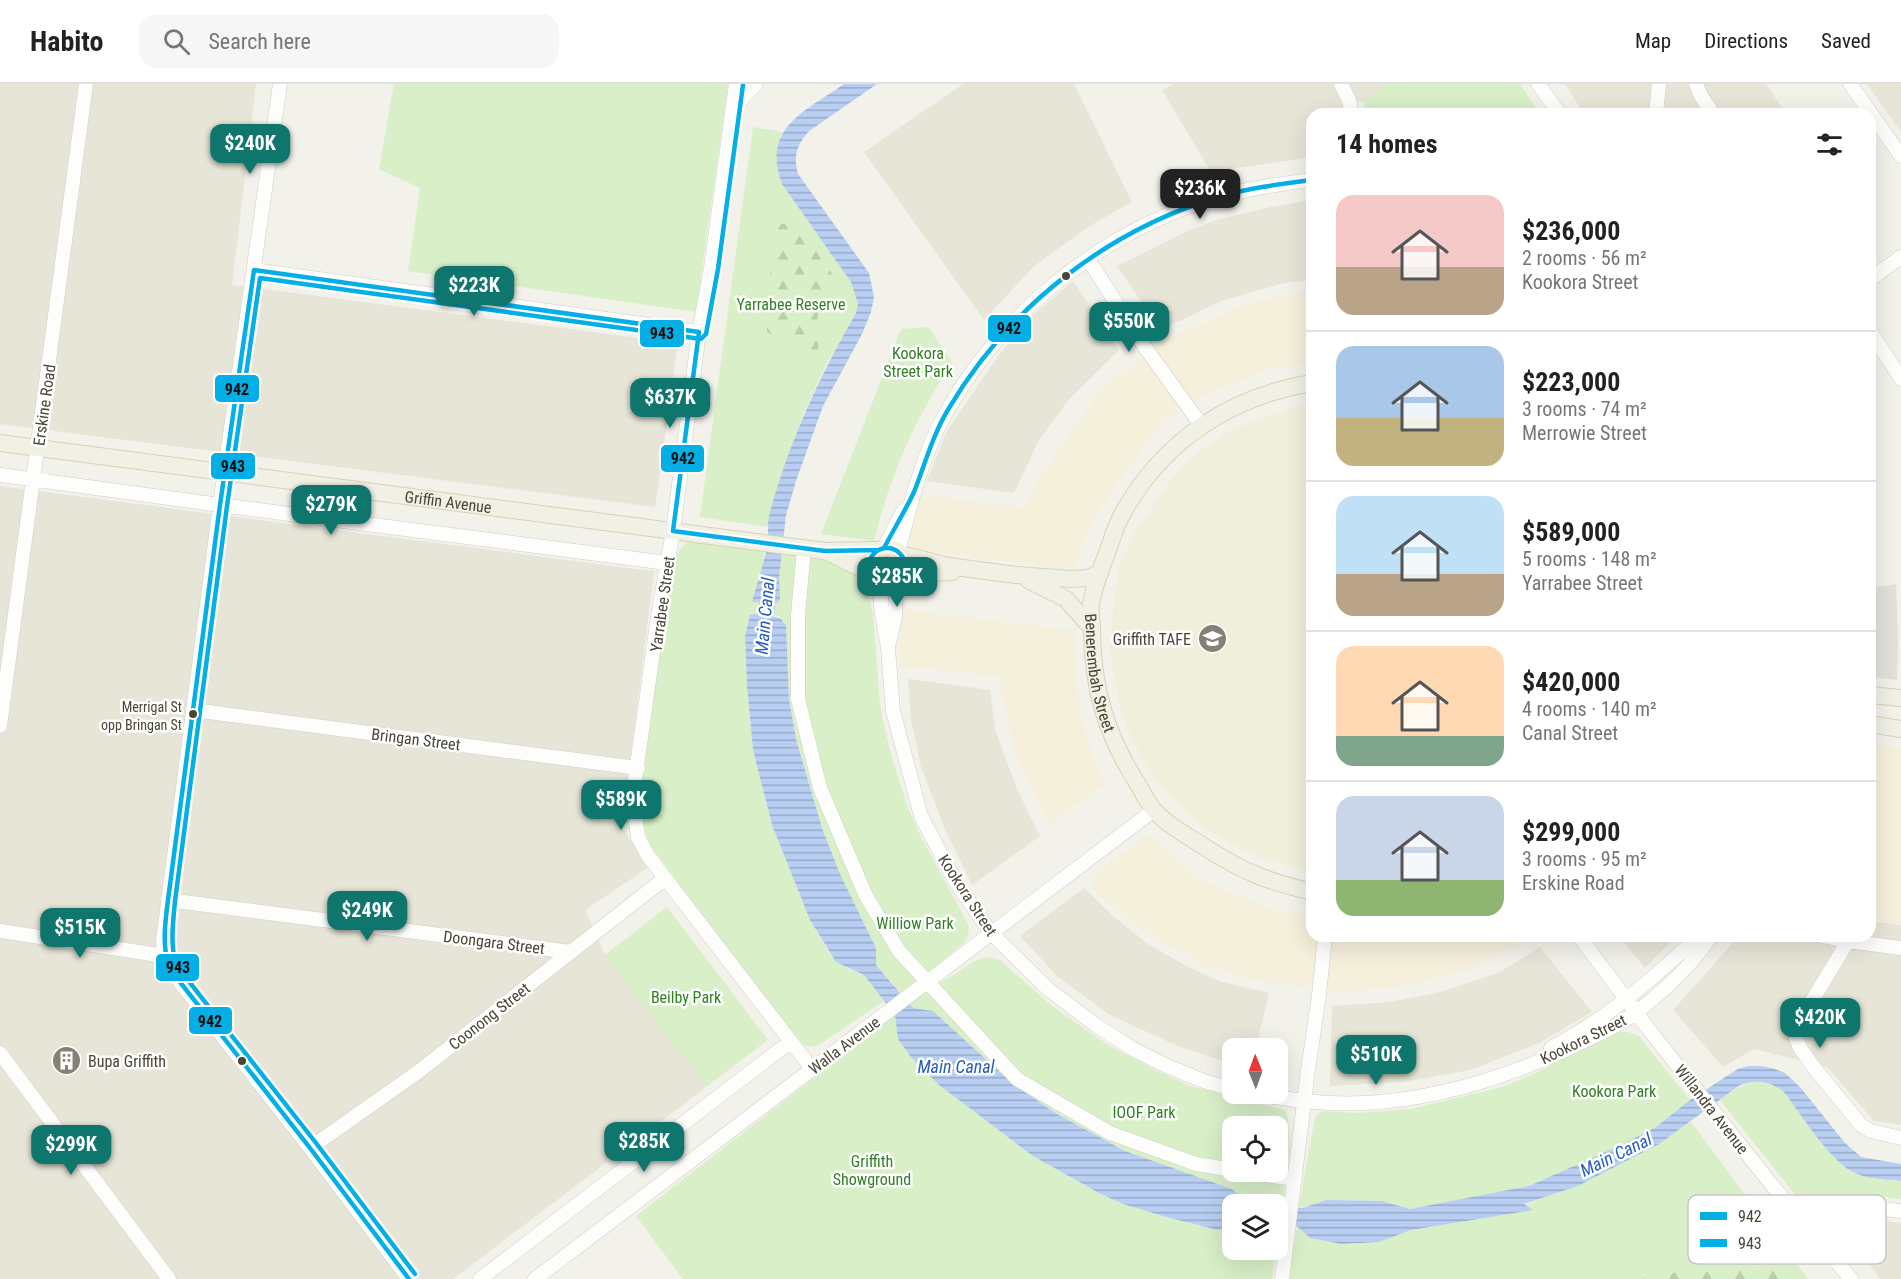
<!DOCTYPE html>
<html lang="en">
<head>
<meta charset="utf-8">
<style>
  body { margin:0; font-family:"Roboto Condensed",sans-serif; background:#f6f6f6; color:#222; height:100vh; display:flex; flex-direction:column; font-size:22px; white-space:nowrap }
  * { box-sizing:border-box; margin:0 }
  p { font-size:20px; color:#767676 }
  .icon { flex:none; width:33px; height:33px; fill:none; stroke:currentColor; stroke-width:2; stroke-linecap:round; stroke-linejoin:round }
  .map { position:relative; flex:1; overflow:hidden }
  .panel { position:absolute; left:1306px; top:24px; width:570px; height:834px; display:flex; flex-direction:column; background:#fff; border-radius:18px; box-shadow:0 6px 24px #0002 }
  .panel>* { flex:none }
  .needle { width:39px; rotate:359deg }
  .buttons { position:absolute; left:1222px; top:954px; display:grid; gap:12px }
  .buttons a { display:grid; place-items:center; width:66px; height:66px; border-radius:12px; background:#fff; box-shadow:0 6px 24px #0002; font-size:30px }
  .price { position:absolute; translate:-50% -51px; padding:0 14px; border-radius:12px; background:#0f766e; color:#fff; font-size:20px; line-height:39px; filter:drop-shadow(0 2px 3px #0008) }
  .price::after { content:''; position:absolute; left:50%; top:36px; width:18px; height:14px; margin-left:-9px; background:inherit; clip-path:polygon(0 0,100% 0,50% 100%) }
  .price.selected { background:#222; color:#fff }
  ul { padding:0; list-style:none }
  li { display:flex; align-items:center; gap:18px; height:150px; padding:0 30px }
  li+li { border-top:2px solid #e0e0e0 }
  li span { display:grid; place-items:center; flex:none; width:168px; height:120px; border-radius:18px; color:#555 }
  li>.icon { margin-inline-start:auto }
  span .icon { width:72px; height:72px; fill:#fffc; stroke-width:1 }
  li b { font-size:26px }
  h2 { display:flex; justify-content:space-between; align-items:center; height:72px; padding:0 30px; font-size:26px }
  header { display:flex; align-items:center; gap:36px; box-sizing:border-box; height:84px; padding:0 30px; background:#fff; border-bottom:2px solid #e0e0e0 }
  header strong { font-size:28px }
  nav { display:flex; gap:33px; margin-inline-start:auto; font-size:21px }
  .search { width:420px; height:54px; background:#f6f6f6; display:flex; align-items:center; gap:15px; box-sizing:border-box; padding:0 21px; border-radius:18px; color:#767676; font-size:22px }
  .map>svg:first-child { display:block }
  .residential { fill:#e6e5d7 }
  .commercial { fill:#f5f0dc }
  .education { fill:#f0efdc }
  .green { fill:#d8efc8; fill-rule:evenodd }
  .forest { fill:url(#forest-firs) }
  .parking { fill:#e1e0da }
  .water { fill:url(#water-rules) }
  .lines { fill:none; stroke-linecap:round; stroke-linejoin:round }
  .minor-casing { stroke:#d0cfc8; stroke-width:15 }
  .major-casing { stroke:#d6d3b6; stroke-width:18 }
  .minor { stroke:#fdfdfc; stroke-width:14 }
  .major { stroke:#f1f0e4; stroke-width:16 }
  .bus-1-casing { stroke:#fff; stroke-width:9 }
  .bus-2-casing { stroke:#fff; stroke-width:9 }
  .bus-1 { stroke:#04afe6; stroke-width:4.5 }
  .bus-2 { stroke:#04afe6; stroke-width:4.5 }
  .bus-dot { fill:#494635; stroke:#fff; stroke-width:2 }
  .labels { text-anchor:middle; stroke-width:5; stroke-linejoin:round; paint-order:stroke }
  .bus-label { font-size:14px; fill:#494635; stroke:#fff; text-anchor:end }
  .park-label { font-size:16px; fill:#328023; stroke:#fff }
  .street-label { font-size:16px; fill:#494635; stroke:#fff }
  .poi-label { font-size:16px; fill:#494635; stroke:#fff; text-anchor:end }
  .water-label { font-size:18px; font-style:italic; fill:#255cbf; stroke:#fff }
  .key { fill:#fff; stroke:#c8c8c2; stroke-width:1.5 }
  .key-label { font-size:16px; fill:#494635 }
  .line-badge { stroke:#fff; stroke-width:2 }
  .pale-badge-label { font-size:16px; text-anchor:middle; font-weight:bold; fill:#111 }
</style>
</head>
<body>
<header>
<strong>Habito</strong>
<div class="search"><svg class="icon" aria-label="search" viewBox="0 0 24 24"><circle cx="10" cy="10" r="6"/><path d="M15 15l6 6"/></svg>Search here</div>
<nav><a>Map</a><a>Directions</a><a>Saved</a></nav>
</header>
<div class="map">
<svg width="1901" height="1195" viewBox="0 0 1901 1195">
  <defs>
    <pattern id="forest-firs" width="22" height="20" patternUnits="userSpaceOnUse" patternTransform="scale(1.5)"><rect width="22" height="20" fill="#d8efc8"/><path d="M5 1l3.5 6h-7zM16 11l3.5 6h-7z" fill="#bbceac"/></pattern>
    <pattern id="water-rules" width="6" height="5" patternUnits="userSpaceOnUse" patternTransform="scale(1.5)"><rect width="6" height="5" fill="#b8cff3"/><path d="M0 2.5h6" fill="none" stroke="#98aac6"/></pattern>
  </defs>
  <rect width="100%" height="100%" fill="#f2f1ea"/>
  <path class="residential" d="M0 0H256L232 201 678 259 655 423 0 340Z
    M963 0H1074L1132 118 1088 143 1034 182 984 236 864 68Z
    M1174 0H1388L1364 18 1349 16 1346 30H1312V73L1211 88 1162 6Z
    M1565 0H1766L1786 30H1584Z
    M1867 0H1901V48Z
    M1312 116V196L1284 199 1218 218 1161 246 1117 182 1190 146 1216 136 1271 123Z
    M1073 197 1119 266 1069 315 1039 356 1014 409 927 397 947 347 999 271 1033 231Z
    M0 402 666 489 654 488 622 742 647 784 585 826 605 871 706 1003 453 1195H0Z
    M908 595 990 606 995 646 1017 705 1040 752 972 801 947 750 921 683 911 636Z
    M1084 804 1112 831 1146 859 1188 883 1222 898 1269 909 1256 964H1233V980L1180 963 1110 931 1058 893 1020 852Z
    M1871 837 1901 841V1041L1874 1037 1827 983 1754 965 1723 983 1673 926 1739 852H1870Z
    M1619 852H1676L1645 884Z
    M1540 863 1592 928 1539 959 1470 986 1403 998 1330 1002 1332 922 1390 918 1441 908 1500 888Z
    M1868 1135 1901 1139V1195H1880L1847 1151Z"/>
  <path class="commercial" d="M1312 208V280L1271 284 1206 311 1164 337 1129 382 1095 433 1072 485 913 466 908 449 923 411 1026 424 1038 396 1101 305 1167 255 1244 221 1297 209Z
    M902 525 1077 547 1076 595 1081 633 1092 669 1105 700 1049 740 1016 673 998 592 898 582Z
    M1871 659 1901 664V841L1871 837Z
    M1148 751 1205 799 1278 827 1312 831V852H1532L1466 886 1405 902 1343 908 1262 897 1198 880 1191 871 1172 864 1144 847 1099 812 1090 794Z"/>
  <path class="education" d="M1312 320V787L1267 776 1237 763 1209 747 1184 726 1161 703 1143 676 1128 646 1119 618 1113 586 1110 565 1114 515 1120 482 1134 450 1165 404 1186 379 1210 360 1236 344 1297 322Z"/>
  <path class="green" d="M394 0H728L696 228 408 187 420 104 379 85Z
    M1388 0H1520L1540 30H1364V18Z
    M753 43 782 48C775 65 775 82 782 100L851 198 858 220 856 229 825 283 802 333 782 392 767 443 700 433Z
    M928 243 952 278C914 337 891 389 874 457L821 450 901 245Z
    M690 455 764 463 763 492 753 518H759L756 530 750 529 745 552 747 602 753 666 772 741 810 836 831 872 847 884 864 891 884 917 817 962 810 963 804 961 780 934 651 762C640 740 640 719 642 694L672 481 679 467Z
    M781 467C794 470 828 473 838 478 857 488 868 508 873 528L880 622 891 671 908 724 920 751 969 842 968 852 965 858 902 910 876 881V864L840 790 822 744 796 655 789 615 786 541 779 532 772 531V521Z
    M667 823 768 956 706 1003 605 871Z
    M986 873 1000 876 1052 922 1107 960 1153 985 1191 1002 1285 1026C1295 1047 1286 1099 1281 1123H1278V1120L1249 1119 1232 1105 1125 1067 1057 1030 1014 1001 933 927 913 924 908 919 977 876ZM1233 1042H1278V1088H1233Z
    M895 931 896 941 939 1001 1033 1072 1099 1109 1123 1120 1166 1133 1218 1146 1233 1142V1166H1276L1272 1195H683L636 1132Z
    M1620 948H1628L1639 952 1690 1016 1656 1043 1621 1061 1529 1102 1410 1125 1382 1117 1326 1116 1307 1123H1299L1315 1033 1321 1027 1357 1029 1410 1025 1499 1004 1532 991 1612 949Z
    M1762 997 1774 1001 1784 1008 1832 1071C1851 1090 1876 1094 1901 1097V1115L1871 1111 1815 1136 1720 1016C1734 1006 1744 998 1762 997Z
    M1691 1038 1808 1195H1289L1290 1176 1298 1143 1310 1154 1341 1160 1379 1158 1411 1146 1532 1126 1524 1121 1578 1102Z"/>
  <path class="forest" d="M780 140H791C802 152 830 180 834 195 837 212 821 219 818 232 814 248 827 270 807 277 797 272 794 262 785 256 779 252 773 253 767 248L772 154 777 142Z
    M1751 1146 1766 1156 1797 1195H1722L1729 1187Z
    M1687 1186 1711 1188V1195H1642Z"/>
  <path class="parking" d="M1896 500 1898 559 1897 596 1871 593V504Z"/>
  <path class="water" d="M844 0H877L809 47C797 60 793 72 798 90L869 189 874 213 871 228 862 250 823 322 797 394 786 431 779 494 780 516 775 520 774 533 780 534 786 541 789 615 796 655 822 744 840 790 876 864V881L913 924 933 927 1014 1001 1057 1030 1125 1067 1232 1105 1249 1119 1260 1120H1233V1142L1218 1146 1166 1133 1123 1120 1099 1109 1033 1072 939 1001 911 973 898 955 895 931 864 891 836 878 810 836 772 741 753 666 747 602 745 552 750 530H757L759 518H752C757 500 763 482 767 464 769 454 767 442 769 432 788 360 819 293 856 229L858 220 851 198 782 100C761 44 804 28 844 0Z
    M1748 982H1760L1772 984 1785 989 1800 1003 1845 1059 1861 1073 1901 1080V1097C1885 1095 1865 1095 1851 1087 1829 1075 1800 1029 1784 1008 1770 997 1757 995 1740 1001L1659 1060 1578 1102 1524 1120 1533 1126 1411 1146 1379 1158 1341 1160 1310 1154 1298 1143 1278 1139V1123L1303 1124 1326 1116 1382 1117 1410 1125 1529 1102 1621 1061 1656 1043 1690 1016 1730 990 1738 985Z"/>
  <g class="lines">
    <defs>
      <path id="minor" d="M280 0 220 421 163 857 165 872 169 884 310 1064 409 1195
        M736 0 711 184 699 248 673 447 658 532 635 696 634 725 638 753 648 772 812 985
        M1341 0 1349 16 1352 30
        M1538 0 1560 30
        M1696 0 1701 12 1713 30
        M1850 0 1901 72
        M733 25 756 0
        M1656 30 1659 0
        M1088 175 1144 262 1202 342
        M254 186 699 248
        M1870 195 1901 173
        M1870 247 1901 295
        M0 391 220 421 667 479
        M804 464 798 531V615L820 704 866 812 899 867 1017 995 1110 1049 1196 1080 1233 1086
        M884 464 903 427
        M898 467C910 425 919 382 939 342 994 234 1102 145 1219 113 1249 104 1281 100 1312 96
        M874 495 881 511V523L888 564 893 627 921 732 955 797 991 849 1048 905 1097 942 1133 965 1167 982 1204 997 1233 1005
        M889 559 895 533 896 498
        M193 626 638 684
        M0 642 86 0
        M168 816 571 868
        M0 847 165 872
        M1579 852 1650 947 1771 1100 1851 1195
        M1822 852 1848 857 1901 864
        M1848 857 1801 935 1796 954 1800 964 1815 985 1861 1041 1871 1047 1901 1054
        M1551 964C1606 935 1653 896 1698 852
        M0 969 169 1195
        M1255 1010C1291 1016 1327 1021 1364 1019 1440 1015 1514 991 1582 958 1601 949 1622 940 1638 927 1665 906 1692 881 1711 852
        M310 1064 418 988 664 795
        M1242 1088 1295 1095
        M1816 1153 1853 1127 1867 1123 1901 1127
        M480 1195 790 958
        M535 1195 1154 726
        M1282 1195 1308 986 1319 911 1325 852"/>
      <g id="major">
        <path id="s1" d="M1312 299C1232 312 1165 355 1124 427 1116 440 1112 455 1107 469 1101 486 1093 503 1091 521 1090 530 1092 539 1092 548 1093 608 1107 652 1139 702 1143 710 1148 718 1153 725 1163 737 1176 745 1189 753 1209 766 1230 780 1252 789 1271 798 1292 803 1312 808"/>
        <path id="s2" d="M0 359 825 467 879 466"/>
        <circle cx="887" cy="482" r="18"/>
        <path d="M828 468 870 489"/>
        <path d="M901 470 948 482 1016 491 1070 495 1088 494 1100 489"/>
        <path d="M1028 496 1066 515 1086 538 1092 542"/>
        <path d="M899 497 934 489 952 488"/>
        <path d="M1870 611 1901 614"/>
        <path d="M1870 640 1901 645"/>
      </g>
    </defs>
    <use href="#minor" class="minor-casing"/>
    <use href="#major" class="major-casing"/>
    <use href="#minor" class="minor"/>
    <use href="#major" class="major"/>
    <defs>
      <path id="bus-1" d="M869 482a18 18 0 1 1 36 0a18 18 0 1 1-36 0Z
        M884 464C894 445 905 427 914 408 925 380 933 350 949 324 1009 223 1106 147 1218 113 1249 104 1281 100 1312 96
        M409 1195 310 1064 169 884C162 861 165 839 168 816L220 421 254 186 699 248 673 447 825 467 879 466"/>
      <path id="bus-2" d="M415 1190 316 1059 176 881C170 859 173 839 175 817L227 422 260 194 701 255 706 250 718 185 743 1"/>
    </defs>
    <use href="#bus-1" class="bus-1-casing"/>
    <use href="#bus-2" class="bus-2-casing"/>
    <use href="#bus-1" class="bus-1"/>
    <use href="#bus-2" class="bus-2"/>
  </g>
  <defs>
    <symbol id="university-disc" viewBox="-11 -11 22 22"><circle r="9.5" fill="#848274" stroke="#fff"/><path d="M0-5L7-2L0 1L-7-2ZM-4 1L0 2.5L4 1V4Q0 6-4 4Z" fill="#fff"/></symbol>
    <symbol id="building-disc" viewBox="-11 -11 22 22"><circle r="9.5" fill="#848274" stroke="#fff"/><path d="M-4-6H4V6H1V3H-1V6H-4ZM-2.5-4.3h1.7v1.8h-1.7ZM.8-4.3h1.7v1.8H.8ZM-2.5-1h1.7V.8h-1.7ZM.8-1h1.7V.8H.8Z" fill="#fff"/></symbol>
  </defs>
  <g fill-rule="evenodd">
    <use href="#university-disc" x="1196" y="538" width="33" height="33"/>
    <use href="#building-disc" x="50" y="960" width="33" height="33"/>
  </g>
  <g class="bus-dot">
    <circle cx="1066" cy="192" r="5"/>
    <circle cx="193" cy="630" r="5"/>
    <circle cx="242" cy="977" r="5"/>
  </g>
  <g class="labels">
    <g class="bus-label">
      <text x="182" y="628">Merrigal St<tspan x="182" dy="18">opp Bringan St</tspan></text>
    </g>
    <g class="park-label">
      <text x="791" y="226">Yarrabee Reserve</text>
      <text x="918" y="275">Kookora<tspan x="918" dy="18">Street Park</tspan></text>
      <text x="915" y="845">Williow Park</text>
      <text x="686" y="919">Beilby Park</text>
      <text x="1614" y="1013">Kookora Park</text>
      <text x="1144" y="1034">IOOF Park</text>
      <text x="872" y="1083">Griffith<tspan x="872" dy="18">Showground</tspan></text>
    </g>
    <g class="street-label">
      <text transform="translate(44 321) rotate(-82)" y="6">Erskine Road</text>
      <text dy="6" stroke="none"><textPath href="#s2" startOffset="452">Griffin Avenue</textPath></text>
      <text transform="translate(662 520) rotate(-82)" y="6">Yarrabee Street</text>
      <text dy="6" stroke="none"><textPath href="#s1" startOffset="404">Benerembah Street</textPath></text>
      <text transform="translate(416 655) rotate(7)" y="6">Bringan Street</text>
      <text transform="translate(968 811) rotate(57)" y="6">Kookora Street</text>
      <text transform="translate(494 858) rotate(7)" y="6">Doongara Street</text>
      <text transform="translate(489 932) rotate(-38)" y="6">Coonong Street</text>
      <text transform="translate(1583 955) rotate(-26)" y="6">Kookora Street</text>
      <text transform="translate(844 961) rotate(-37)" y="6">Walla Avenue</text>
      <text transform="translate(1712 1025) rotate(52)" y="6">Willandra Avenue</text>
    </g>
    <g class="poi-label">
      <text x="1191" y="561">Griffith TAFE</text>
      <text x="88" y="983" text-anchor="start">Bupa Griffith</text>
    </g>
    <g class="water-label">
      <text transform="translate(765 532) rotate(-85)" y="6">Main Canal</text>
      <text x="956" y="989">Main Canal</text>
      <text transform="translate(1616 1071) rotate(-26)" y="6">Main Canal</text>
    </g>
  </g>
  <rect x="1688" y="1111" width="198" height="69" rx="9" class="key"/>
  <rect x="1700" y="1128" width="27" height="8" fill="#04afe6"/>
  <rect x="1700" y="1155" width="27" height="8" fill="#04afe6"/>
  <g class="key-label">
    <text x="1738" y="1138">942</text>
    <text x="1738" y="1165">943</text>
  </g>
  <g class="line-badge">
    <rect x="987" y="230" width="45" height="29" rx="6" fill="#04afe6"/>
    <rect x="639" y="235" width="46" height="29" rx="6" fill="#04afe6"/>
    <rect x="214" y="290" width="46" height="29" rx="6" fill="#04afe6"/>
    <rect x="660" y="360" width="45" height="29" rx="6" fill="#04afe6"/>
    <rect x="210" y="368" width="46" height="28" rx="6" fill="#04afe6"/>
    <rect x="155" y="869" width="45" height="29" rx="6" fill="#04afe6"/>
    <rect x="188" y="922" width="45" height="29" rx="6" fill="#04afe6"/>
  </g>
  <g class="pale-badge-label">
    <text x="1009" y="250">942</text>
    <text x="662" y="255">943</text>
    <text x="237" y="311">942</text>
    <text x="683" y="380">942</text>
    <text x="233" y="388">943</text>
    <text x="178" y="889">943</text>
    <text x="210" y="943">942</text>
  </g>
</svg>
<div class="buttons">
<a><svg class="needle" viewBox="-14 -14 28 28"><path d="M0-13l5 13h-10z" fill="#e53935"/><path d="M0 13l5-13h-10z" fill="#767676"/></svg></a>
<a><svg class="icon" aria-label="locate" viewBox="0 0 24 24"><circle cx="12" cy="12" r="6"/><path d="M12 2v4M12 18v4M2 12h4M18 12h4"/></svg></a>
<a><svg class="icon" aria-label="layers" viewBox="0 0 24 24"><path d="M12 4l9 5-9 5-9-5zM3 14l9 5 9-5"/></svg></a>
</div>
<b class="price" style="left:250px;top:91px">$240K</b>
<b class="price selected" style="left:1200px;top:136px">$236K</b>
<b class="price" style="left:474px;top:233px">$223K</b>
<b class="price" style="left:1129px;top:269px">$550K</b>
<b class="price" style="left:670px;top:345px">$637K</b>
<b class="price" style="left:331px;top:452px">$279K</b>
<b class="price" style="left:897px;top:524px">$285K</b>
<b class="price" style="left:621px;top:747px">$589K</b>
<b class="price" style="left:367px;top:858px">$249K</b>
<b class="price" style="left:80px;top:875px">$515K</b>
<b class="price" style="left:1820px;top:965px">$420K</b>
<b class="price" style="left:1376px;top:1002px">$510K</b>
<b class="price" style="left:644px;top:1089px">$285K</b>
<b class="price" style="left:71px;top:1092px">$299K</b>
<section class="panel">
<h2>14 homes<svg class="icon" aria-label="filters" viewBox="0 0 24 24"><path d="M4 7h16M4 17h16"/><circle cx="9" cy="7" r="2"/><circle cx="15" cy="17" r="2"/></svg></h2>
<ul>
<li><span style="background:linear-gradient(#f6c9c9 60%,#b9a48a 0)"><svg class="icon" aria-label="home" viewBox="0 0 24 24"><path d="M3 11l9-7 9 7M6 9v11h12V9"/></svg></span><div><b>$236,000</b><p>2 rooms · 56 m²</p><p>Kookora Street</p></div></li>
<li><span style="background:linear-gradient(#a9c7e8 60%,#c2b280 0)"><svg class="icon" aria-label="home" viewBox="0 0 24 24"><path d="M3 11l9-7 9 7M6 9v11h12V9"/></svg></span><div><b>$223,000</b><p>3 rooms · 74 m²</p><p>Merrowie Street</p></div></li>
<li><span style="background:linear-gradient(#bfe0f5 65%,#b9a48a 0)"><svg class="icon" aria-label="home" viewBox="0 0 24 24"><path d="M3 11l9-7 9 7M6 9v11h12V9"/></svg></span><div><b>$589,000</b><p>5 rooms · 148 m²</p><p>Yarrabee Street</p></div></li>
<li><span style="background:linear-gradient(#ffd9b3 75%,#7fa58c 0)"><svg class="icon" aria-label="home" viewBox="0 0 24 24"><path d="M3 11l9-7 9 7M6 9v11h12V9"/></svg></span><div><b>$420,000</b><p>4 rooms · 140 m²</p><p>Canal Street</p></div></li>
<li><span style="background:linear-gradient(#c9d6e8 70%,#8fb573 0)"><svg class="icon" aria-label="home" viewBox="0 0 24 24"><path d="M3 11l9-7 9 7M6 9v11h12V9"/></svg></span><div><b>$299,000</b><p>3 rooms · 95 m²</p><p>Erskine Road</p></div></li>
</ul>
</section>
</div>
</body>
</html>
